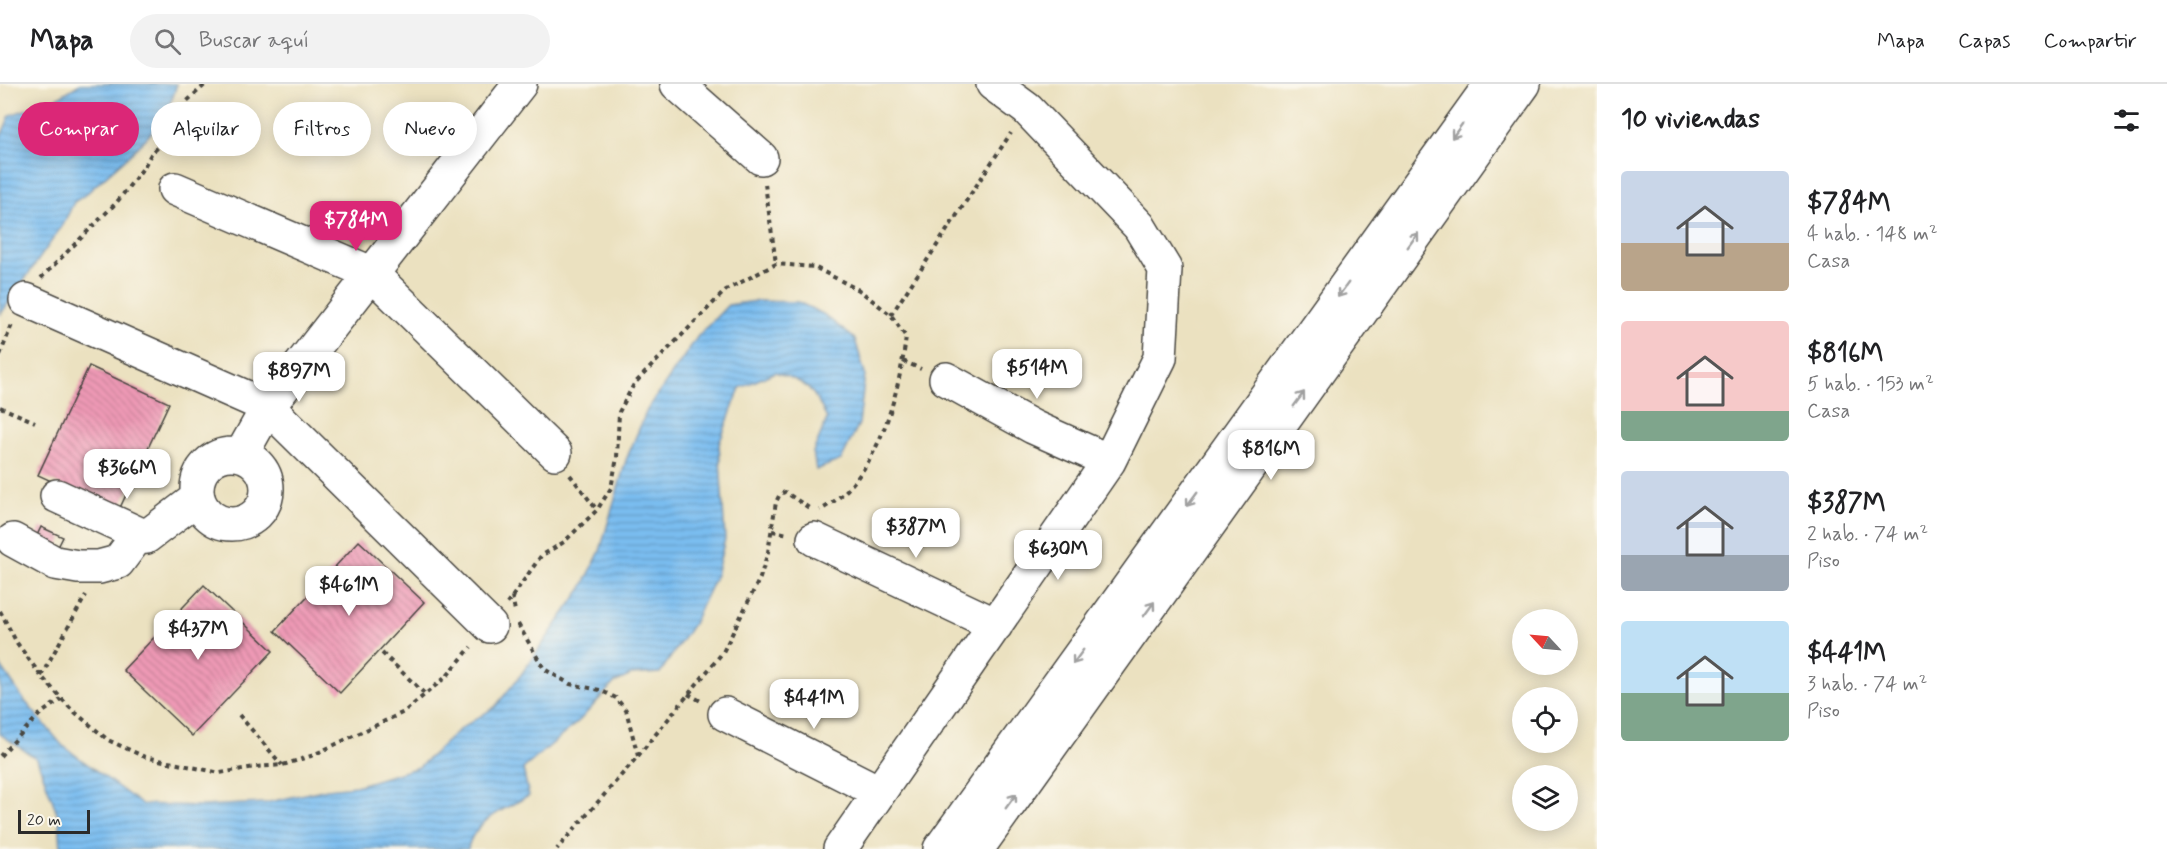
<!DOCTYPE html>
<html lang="es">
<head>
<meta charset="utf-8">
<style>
  body { margin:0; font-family:Mynerve,sans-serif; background:#f2f2f2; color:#202124; height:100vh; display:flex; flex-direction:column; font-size:22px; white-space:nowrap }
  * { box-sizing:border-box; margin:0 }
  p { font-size:20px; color:#757577 }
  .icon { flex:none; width:33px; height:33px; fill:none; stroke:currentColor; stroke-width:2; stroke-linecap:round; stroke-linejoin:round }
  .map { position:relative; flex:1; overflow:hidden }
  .details { display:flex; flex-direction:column; background:#fff; width:570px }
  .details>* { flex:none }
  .guide { position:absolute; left:18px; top:18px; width:570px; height:54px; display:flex; gap:12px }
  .needle { width:39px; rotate:296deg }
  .buttons { position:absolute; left:1512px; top:525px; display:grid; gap:12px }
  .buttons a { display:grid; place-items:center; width:66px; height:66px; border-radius:50%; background:#fff; box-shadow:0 3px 15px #0003; font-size:30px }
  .scale { position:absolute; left:18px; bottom:15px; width:72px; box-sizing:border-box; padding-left:6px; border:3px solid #2b2b2b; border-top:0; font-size:16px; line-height:21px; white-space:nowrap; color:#2b2b2b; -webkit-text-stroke:4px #fbf7ec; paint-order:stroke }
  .price { position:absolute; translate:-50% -51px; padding:0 14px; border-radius:12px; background:#fff; color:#222; font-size:20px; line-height:39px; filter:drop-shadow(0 2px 3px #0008) }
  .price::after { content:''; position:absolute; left:50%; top:36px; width:18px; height:14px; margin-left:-9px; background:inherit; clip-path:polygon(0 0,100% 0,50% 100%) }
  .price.current { background:#db2777; color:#fff }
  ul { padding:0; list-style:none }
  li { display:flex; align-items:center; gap:18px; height:150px; padding:0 24px }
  li span { display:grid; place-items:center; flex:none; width:168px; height:120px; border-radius:6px; color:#555 }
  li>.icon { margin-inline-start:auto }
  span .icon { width:72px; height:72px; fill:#fffc; stroke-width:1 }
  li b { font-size:26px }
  h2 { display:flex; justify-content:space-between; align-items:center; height:72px; padding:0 24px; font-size:26px }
  .tag { padding:0 21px; border-radius:27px; background:#fff; box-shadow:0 3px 15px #0003; font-size:21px; line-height:54px }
  .tag.current { background:#db2777; color:#fff }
  header { display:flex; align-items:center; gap:36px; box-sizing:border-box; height:84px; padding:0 30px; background:#fff; border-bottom:2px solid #e0e0e0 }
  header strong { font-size:28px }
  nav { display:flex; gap:33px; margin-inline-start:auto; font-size:21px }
  .search { width:420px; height:54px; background:#f2f2f2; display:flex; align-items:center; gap:15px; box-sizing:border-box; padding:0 21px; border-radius:33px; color:#757577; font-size:22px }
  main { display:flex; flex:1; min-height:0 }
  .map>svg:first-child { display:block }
  .water { fill:url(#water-rules); stroke:#52748e; stroke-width:1.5 }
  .building { fill:url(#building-back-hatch) }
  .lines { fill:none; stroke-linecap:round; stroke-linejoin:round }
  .minor-casing { stroke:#484641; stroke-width:36 }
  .path { stroke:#484641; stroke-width:4; stroke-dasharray:4.5 4.5; stroke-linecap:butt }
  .minor { stroke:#fff; stroke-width:33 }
  .oneway { stroke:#a0a0a0 }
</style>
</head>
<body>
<header>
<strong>Mapa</strong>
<div class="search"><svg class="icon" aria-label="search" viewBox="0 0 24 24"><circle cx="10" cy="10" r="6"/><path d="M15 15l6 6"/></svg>Buscar aquí</div>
<nav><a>Mapa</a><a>Capas</a><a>Compartir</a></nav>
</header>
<main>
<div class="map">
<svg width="1597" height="765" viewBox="0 0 1597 765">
  <defs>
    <pattern id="water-rules" width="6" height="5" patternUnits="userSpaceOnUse" patternTransform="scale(1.5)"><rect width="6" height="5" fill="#7abdf0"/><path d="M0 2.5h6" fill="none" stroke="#649ac3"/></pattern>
    <pattern id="building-back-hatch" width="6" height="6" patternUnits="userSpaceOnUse" patternTransform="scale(1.5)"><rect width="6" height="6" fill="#ef9ab6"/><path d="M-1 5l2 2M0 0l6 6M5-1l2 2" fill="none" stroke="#c27e94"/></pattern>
  </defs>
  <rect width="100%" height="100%" fill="#fbf7ec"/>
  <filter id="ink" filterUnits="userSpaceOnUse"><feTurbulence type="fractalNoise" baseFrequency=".0167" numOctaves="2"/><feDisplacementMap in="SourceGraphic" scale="12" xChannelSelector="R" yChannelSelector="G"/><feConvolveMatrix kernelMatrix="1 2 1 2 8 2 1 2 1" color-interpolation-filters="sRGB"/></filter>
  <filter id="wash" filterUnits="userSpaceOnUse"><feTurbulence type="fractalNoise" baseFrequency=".008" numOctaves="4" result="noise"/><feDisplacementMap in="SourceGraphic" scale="24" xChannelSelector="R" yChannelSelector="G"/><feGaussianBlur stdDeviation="1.35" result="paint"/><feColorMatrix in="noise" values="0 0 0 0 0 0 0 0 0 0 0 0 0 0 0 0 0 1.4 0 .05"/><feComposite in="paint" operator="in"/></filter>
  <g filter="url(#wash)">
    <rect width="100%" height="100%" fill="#ebe1c0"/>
    <path class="water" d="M80 0H177C165 49 120 77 85 111L74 118 64 139 0 231V55L10 31 52 17Z
      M756 217 798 218 823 230 855 255 865 290 859 340 841 376 816 386 813 368 827 335C814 305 807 298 775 288L740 304 719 360 725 455 716 491 693 540 660 589 631 591 614 599 580 636 523 685 529 712C507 723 472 738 468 765H61L59 734 37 675 0 650V581L24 616 62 661 141 720 202 722 265 719 327 705 356 702 419 683 460 645 495 623 520 592 582 504 600 467 626 376 647 326 698 252 728 221Z"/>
    <g id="blocks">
      <path class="building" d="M89 282 169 319 118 428 38 391Z
        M41 443 63 453 54 471 33 460Z
        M359 457 424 518 340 609 275 547Z
        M204 501 273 567 192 652 123 586Z"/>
    </g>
  </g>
  <g filter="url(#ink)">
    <use href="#blocks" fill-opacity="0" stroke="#484641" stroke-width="1.5"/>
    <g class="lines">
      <defs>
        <path id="minor" d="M677 0 761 74
          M175 105 371 189 555 369
          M26 216 268 323 490 542
          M946 295 1033 343 1109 377
          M197 405a35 35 0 1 1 70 0a35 35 0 1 1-70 0Z
          M241 371 268 323 520 0
          M57 412 146 453 196 415
          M814 455 996 541
          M13 456 55 479 78 483H99L118 478 139 450
          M725 630 879 708
          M840 765 1109 377 1160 274 1165 185 1139 142 1027 25 993 0
          M940 765 1491 0
          M977 765 1524 0"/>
      </defs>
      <use href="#minor" class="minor-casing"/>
      <path class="path" d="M765 100 776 180
        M41 194 117 118 144 83 151 70 182 40 186 18 206 0
        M891 231 1011 49
        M0 271 13 238
        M903 277 921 285
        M0 323 35 338
        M570 391 597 426
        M772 447 789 450
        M512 512 515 527
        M507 520 541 472 564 458 597 426 611 404 617 374 619 328 634 300 726 206 776 180 814 183 859 206 891 231 906 253C899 311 877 397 820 426
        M0 527 17 559 41 592 70 624 108 656 145 673 220 689 255 683 283 681 311 672 404 628 447 592 471 563
        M518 540 544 585 570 600 600 606 616 614 626 626 638 672 557 765
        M382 569 426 611
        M41 592 86 511
        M688 610 701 617
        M239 631 282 681
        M0 672 39 631 61 615
        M638 672 723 568 760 494 768 468 776 418 780 410 785 408 812 426"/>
      <use href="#minor" class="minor"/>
    </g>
    <defs><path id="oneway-shaft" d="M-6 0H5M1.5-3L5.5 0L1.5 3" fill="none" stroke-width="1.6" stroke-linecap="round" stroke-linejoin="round" transform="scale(1.5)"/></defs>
    <g class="oneway">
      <use href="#oneway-shaft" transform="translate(1457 47) rotate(126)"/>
      <use href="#oneway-shaft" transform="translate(1413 156) rotate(-54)"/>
      <use href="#oneway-shaft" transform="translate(1343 206) rotate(126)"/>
      <use href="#oneway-shaft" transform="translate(1299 315) rotate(-54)"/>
      <use href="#oneway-shaft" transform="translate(1192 415) rotate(126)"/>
      <use href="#oneway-shaft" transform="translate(1149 525) rotate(-54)"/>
      <use href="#oneway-shaft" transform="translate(1078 573) rotate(126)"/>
      <use href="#oneway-shaft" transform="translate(1011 717) rotate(-54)"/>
    </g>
  </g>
</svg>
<div class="buttons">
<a><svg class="needle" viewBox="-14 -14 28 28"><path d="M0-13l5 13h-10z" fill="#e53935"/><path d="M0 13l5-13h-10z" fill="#757577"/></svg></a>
<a><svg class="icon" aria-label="locate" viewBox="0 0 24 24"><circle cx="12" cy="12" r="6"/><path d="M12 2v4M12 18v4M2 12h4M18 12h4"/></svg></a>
<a><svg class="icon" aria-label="layers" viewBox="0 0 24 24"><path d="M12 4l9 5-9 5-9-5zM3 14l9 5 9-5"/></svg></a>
</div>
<div class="scale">20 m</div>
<b class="price current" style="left:356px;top:168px">$784M</b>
<b class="price" style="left:1037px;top:316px">$514M</b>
<b class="price" style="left:299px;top:319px">$897M</b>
<b class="price" style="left:1271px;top:397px">$816M</b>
<b class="price" style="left:127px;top:416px">$366M</b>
<b class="price" style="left:916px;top:475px">$387M</b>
<b class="price" style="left:1058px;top:497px">$630M</b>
<b class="price" style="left:349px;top:533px">$461M</b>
<b class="price" style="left:198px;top:577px">$437M</b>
<b class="price" style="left:814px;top:646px">$441M</b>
<div class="guide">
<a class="tag current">Comprar</a>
<a class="tag">Alquilar</a>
<a class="tag">Filtros</a>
<a class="tag">Nuevo</a>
</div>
</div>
<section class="details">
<h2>10 viviendas<svg class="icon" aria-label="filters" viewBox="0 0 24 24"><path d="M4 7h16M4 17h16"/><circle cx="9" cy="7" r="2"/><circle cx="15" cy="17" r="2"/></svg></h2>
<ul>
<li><span style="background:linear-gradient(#c9d6e8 60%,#b9a48a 0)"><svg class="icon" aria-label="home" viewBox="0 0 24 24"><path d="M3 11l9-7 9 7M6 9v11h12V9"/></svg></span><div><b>$784M</b><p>4 hab. · 148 m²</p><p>Casa</p></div></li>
<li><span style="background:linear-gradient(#f6c9c9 75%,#7fa58c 0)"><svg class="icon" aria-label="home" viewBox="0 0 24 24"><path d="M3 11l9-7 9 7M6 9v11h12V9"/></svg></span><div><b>$816M</b><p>5 hab. · 153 m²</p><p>Casa</p></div></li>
<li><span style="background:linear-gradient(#c9d6e8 70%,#9aa5b1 0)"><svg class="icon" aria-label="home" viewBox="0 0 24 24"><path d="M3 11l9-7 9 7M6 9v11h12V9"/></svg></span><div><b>$387M</b><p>2 hab. · 74 m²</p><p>Piso</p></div></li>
<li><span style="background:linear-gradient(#bfe0f5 60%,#7fa58c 0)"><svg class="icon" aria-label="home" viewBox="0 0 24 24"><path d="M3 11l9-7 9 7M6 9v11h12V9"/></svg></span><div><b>$441M</b><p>3 hab. · 74 m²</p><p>Piso</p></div></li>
</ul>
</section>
</main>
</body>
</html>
